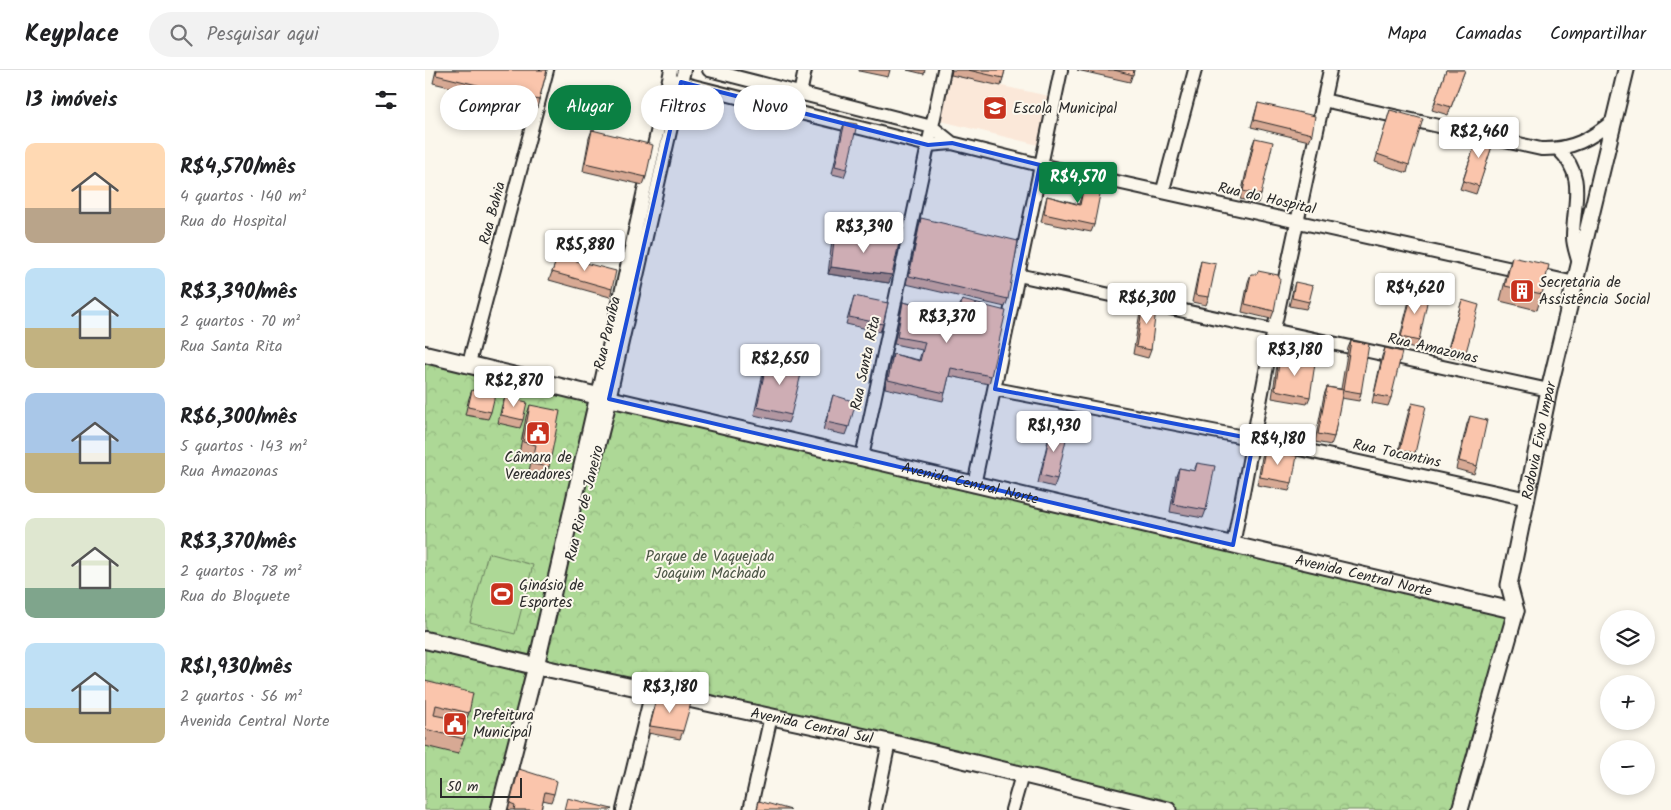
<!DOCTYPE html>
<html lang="pt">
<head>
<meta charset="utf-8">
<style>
  body { margin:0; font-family:Kalam,sans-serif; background:#f2f2f2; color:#202124; height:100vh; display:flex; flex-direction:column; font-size:19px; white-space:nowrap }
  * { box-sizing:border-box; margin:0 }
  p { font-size:16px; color:#757577 }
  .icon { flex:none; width:28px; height:28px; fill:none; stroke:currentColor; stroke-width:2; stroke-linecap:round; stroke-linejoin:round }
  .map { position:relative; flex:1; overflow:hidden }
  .sheet { display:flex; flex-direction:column; background:#fff; width:425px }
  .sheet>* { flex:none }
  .hud { position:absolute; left:15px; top:15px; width:475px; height:45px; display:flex; gap:10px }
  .fabs { position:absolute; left:1175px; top:540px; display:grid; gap:10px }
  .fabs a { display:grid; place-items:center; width:55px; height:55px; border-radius:50%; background:#fff; box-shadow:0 2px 8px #0003; font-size:25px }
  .scale { position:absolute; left:15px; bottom:12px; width:82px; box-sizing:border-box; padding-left:5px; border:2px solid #2b2b2b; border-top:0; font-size:14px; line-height:18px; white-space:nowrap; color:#2b2b2b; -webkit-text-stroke:4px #fbf7ec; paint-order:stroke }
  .price { position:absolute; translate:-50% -42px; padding:0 11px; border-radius:5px; background:#fff; color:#222; font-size:16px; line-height:32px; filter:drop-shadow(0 1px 2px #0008) }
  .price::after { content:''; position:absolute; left:50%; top:30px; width:15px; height:11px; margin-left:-8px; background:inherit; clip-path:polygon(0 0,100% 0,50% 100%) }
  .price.current { background:#0b8043; color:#fff }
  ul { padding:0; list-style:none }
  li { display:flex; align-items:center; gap:15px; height:125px; padding:0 25px }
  li span { display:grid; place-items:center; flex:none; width:140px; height:100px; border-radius:10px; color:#555 }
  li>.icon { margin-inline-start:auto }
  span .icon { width:60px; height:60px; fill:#fffc; stroke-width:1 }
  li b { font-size:21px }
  h2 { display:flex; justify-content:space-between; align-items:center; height:60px; padding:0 25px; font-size:21px }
  .tag { padding:0 18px; border-radius:22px; background:#fff; box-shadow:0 2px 8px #0003; font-size:18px; line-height:45px }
  .tag.current { background:#0b8043; color:#fff }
  header { display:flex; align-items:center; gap:30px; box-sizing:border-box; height:70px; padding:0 25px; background:#fff; border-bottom:1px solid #e0e0e0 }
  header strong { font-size:24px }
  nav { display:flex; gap:28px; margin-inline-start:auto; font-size:18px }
  .search { width:350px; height:45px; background:#f2f2f2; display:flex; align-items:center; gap:12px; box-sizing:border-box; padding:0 18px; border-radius:28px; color:#757577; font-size:19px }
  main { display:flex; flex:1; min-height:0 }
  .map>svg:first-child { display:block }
  .built { fill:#fbe8d9 }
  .park { fill:url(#park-crowns); stroke:#6c8260 }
  .pitch { fill:#add896; stroke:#6c8260 }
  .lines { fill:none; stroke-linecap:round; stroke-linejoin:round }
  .minor-casing { stroke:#2b2b2b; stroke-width:16 }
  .tertiary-casing { stroke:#2b2b2b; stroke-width:19 }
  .secondary-casing { stroke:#2b2b2b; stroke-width:20 }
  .minor { stroke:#fbf7ec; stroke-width:12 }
  .tertiary { stroke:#fbf7ec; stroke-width:15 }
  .secondary { stroke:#fbf7ec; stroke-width:16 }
  .wall { fill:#d7a994; stroke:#2b2b2b }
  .shaded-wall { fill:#af8a78; stroke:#2b2b2b }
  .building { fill:#fac5ac; stroke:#2b2b2b }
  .marked { fill:#1d4ed8; fill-opacity:0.2; stroke:#1d4ed8; stroke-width:4; stroke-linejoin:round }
  .labels { text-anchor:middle; stroke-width:4; stroke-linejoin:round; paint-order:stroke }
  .poi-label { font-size:15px; fill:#2b2b2b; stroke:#fbf7ec; text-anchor:start }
  .street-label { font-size:15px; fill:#2b2b2b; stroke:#fbf7ec }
  .park-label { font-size:15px; fill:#4c5646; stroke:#fbf7ec }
</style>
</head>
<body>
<header>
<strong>Keyplace</strong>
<div class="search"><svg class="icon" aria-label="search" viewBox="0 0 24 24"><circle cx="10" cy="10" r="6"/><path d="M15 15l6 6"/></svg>Pesquisar aqui</div>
<nav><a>Mapa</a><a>Camadas</a><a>Compartilhar</a></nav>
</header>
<main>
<section class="sheet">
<h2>13 imóveis<svg class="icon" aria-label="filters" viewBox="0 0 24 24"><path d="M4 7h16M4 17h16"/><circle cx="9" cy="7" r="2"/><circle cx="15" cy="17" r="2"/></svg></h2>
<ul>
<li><span style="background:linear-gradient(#ffd9b3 65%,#b9a48a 0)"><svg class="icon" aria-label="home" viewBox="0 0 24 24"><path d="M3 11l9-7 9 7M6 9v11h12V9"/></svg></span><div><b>R$4,570/mês</b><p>4 quartos · 140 m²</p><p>Rua do Hospital</p></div></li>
<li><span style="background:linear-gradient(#bfe0f5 60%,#c2b280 0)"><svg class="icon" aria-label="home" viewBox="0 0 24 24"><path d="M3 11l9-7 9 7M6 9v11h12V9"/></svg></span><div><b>R$3,390/mês</b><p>2 quartos · 70 m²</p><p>Rua Santa Rita</p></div></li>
<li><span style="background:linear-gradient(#a9c7e8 60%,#c2b280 0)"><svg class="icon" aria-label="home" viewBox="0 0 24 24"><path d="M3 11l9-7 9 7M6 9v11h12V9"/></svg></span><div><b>R$6,300/mês</b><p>5 quartos · 143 m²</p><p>Rua Amazonas</p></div></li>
<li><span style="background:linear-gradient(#dfe7d0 70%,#7fa58c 0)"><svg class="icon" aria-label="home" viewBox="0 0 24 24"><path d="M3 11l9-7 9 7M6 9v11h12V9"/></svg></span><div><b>R$3,370/mês</b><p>2 quartos · 78 m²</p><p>Rua do Bloquete</p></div></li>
<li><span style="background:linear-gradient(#bfe0f5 65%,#c2b280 0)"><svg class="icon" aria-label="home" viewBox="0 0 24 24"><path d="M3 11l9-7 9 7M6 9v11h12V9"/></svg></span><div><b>R$1,930/mês</b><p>2 quartos · 56 m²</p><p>Avenida Central Norte</p></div></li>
</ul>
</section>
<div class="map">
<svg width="1246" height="740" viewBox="0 0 1246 740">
  <defs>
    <pattern id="park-crowns" width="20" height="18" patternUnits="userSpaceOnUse" patternTransform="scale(1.25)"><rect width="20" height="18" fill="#add896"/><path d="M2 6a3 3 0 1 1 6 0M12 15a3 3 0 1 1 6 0" fill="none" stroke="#95ba81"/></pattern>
  </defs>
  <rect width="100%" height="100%" fill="#fbf7ec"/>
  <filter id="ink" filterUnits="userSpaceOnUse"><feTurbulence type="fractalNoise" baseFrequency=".02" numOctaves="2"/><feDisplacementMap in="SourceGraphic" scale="10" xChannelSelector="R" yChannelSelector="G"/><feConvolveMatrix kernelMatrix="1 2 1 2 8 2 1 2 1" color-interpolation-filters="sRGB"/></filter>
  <g filter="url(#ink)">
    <path class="built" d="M526 5 624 26 613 75 516 51Z"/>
    <path class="park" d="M0 287 1091 541 1035 740H742L119 598 82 740H0Z"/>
    <path class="pitch" d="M63 483 108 495 90 564 45 552Z"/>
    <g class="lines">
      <defs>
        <path id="minor" d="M284 0 507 57 527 73
          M244 10 503 75 527 73 615 95 1150 213
          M375 24 380 0
          M898 30 1116 79C1147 80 1166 69 1190 49
          M1133 79C1162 107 1148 133 1148 167 1148 176 1152 185 1154 194
          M738 120 770 0
          M593 205 1124 320
          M44 293 122 0
          M570 319 829 369 1103 429
          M173 326 246 0
          M184 329 259 0
          M437 387 519 0
          M549 415 636 0
          M808 475 849 259 905 0
          M198 740 227 621
          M325 740 346 646
          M450 740 464 672
          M587 740 597 705"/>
        <g id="tertiary">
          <path d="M167 396 184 329"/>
          <path id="s1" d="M119 598 464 672 743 740"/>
          <path id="s2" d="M74 740 111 596 173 326 1091 541"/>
          <path id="s3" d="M1035 740 1091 541 1084 515 1124 320 1201 0"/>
        </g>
        <path id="secondary" d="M0 284 173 326
          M0 570 119 598"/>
      </defs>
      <use href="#minor" class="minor-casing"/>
      <use href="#tertiary" class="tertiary-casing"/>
      <use href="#secondary" class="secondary-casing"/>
      <use href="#minor" class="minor"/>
      <use href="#tertiary" class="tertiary"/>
      <use href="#secondary" class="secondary"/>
    </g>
    <path class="wall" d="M11 0H122L112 38 8 13Z
      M434 0H465L463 7 434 1Z
      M482 0H500L499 4Z
      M527 0H580L576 16 526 5Z
      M652 0H709L705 12Z
      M1021 0H1040L1023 45 1007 40Z
      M833 33 887 64 884 71 826 57Z
      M965 40 984 95 982 103 950 92Z
      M420 52 422 99 419 107 407 104 417 59Z
      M167 60 221 107 218 115 158 101 164 68Z
      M1054 62 1070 67 1051 124 1035 119Z
      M830 68 836 125 833 133 815 129 827 76Z
      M661 105 669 155 666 162 616 152 620 134 622 126 654 134 659 113Z
      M496 148 583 229 580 237 481 214 494 156Z
      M410 162 464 213 403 204 407 170Z
      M133 186 187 219 185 227 124 210Z
      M1087 187 1117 224 1112 240 1075 231 1082 203Z
      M776 191 784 227 781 235 767 232 774 199Z
      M826 204 849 241 846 249 817 242 823 212Z
      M870 212 884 232 881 239 864 236 868 219Z
      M988 219 994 271 991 279 973 275 985 227Z
      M429 226 458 254 455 262 421 254Z
      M719 228 726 280 723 288 708 284 716 236Z
      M537 230 566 306 564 314 524 306 520 323 518 331 460 318 465 292 468 284 494 290 497 280 469 274 476 240 478 232 533 245 534 238Z
      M1037 230 1041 282 1038 290 1021 285Z
      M926 271 936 323 934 331 916 328 909 367 906 375 890 372 899 325 902 317 916 319 923 278Z
      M960 278 966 328 963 336 947 333 957 286Z
      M343 286 366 345 363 353 329 345 340 294Z
      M855 287 885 327 882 334 847 328 852 295Z
      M47 320 66 342 63 349 40 345 44 328Z
      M408 325 424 357 421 365 398 360Z
      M80 327 98 350 95 358 73 353 77 335Z
      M987 333 990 383 987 391 972 387 984 340Z
      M105 335 124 397 120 409 103 406 107 387 94 384 101 347Z
      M1045 346 1052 396 1049 404 1031 399 1042 354Z
      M626 358 632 409 629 417 613 413 624 366Z
      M840 379 867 413 864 421 832 415 837 387Z
      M772 393 781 440 778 448 745 442 751 406 754 398 769 401Z
      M0 611 44 643 40 652 39 669 33 684 0 676Z
      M233 625 258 661 255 669 223 663 230 633Z
      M94 699 129 724 126 732 118 730 116 739 119 740H83L91 707Z"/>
    <path class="shaded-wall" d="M406 197 467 205 464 213 403 204Z"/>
    <path class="building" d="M12 0H122L114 30 11 5Z
      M543 0H580L578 8Z
      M689 0H709L708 5Z
      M1021 0H1040L1026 37 1010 32Z
      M833 33 890 46 887 64 829 50Z
      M965 40 998 49 984 95 952 84Z
      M420 52 432 54 422 99 410 96Z
      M167 60 228 75 221 107 160 93Z
      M1054 62 1070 67 1054 116 1038 111Z
      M830 68 848 72 836 125 818 121Z
      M661 105 678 109 669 155 619 144 622 126 655 135Z
      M496 148 593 171 583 229 484 206Z
      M410 162 474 173 467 205 406 197Z
      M133 186 191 201 187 219 127 202Z
      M1087 187 1124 195 1117 224 1080 216Z
      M776 191 791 194 784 227 770 225Z
      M833 201 853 205 855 209 849 241 820 234 826 204H832Z
      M870 212 888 216 884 232 867 228Z
      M988 219 1004 223 994 271 976 267Z
      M429 226 463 233 458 254 424 247Z
      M719 228 732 231 726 280 711 277Z
      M537 230 581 241 566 306 526 298 520 323 463 310 468 284 495 291 500 272 472 267 478 232 534 246Z
      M1037 230 1054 235 1041 282 1024 277Z
      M926 271 944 274 936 323 918 320Z
      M960 278 977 282 966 328 949 325Z
      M343 286 378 296 366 345 332 337Z
      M855 287 890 293 885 327 850 320Z
      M902 317 918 320 909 367 893 364Z
      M47 320 70 325 66 342 43 337Z
      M408 325 431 332 424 357 401 352Z
      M80 327 102 332 98 350 76 345Z
      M987 333 1001 336 990 383 975 380Z
      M105 335 135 341 124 397 107 394 111 375 98 372Z
      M1045 346 1062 350 1052 396 1034 391Z
      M626 358 643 361 632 409 616 405Z
      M840 379 872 386 867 413 835 407Z
      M772 393 790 396 781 440 748 434 754 398 770 401Z
      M0 611 48 623 44 643 11 635 9 645 43 652 39 669 0 659Z
      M233 625 266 633 258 661 225 656Z
      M94 699 132 711 129 724 120 722 116 739 119 740H89L90 735 85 733Z
      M142 728 187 739 186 740H139Z
      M334 731 366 740H332Z"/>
  </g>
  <path class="marked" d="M256 12 503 75 527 73 615 95 570 319 829 369 808 475 184 329Z"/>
  <defs>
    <symbol id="school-square" viewBox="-11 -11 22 22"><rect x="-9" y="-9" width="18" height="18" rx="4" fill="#c8321e" stroke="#fbf7ec"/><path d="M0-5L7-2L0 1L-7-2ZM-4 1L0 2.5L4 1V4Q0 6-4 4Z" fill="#fff"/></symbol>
    <symbol id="building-square" viewBox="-11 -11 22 22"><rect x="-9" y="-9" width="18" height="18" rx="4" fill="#c8321e" stroke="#fbf7ec"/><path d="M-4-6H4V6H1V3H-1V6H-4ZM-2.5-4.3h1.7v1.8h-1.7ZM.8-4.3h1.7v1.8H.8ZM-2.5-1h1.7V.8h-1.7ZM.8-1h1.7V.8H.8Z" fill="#fff"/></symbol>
    <symbol id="civic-square" viewBox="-11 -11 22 22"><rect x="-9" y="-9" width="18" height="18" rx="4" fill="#c8321e" stroke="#fbf7ec"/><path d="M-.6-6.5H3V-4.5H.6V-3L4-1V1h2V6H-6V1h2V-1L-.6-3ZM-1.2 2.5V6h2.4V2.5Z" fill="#fff"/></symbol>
    <symbol id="stadium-square" viewBox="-11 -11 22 22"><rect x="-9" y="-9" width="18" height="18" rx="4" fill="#c8321e" stroke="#fbf7ec"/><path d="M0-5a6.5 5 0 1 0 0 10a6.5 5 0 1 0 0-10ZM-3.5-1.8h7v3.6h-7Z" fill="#fff"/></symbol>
  </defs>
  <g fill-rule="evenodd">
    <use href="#school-square" x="556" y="24" width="28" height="28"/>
    <use href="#building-square" x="1083" y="207" width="28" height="28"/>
    <use href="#civic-square" x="99" y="349" width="28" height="28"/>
    <use href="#stadium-square" x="63" y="510" width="28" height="28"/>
    <use href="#civic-square" x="16" y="640" width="28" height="28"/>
  </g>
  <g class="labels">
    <g class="poi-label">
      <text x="588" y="43">Escola Municipal</text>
      <text x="1114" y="217">Secretaria de<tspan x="1114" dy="17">Assistência Social</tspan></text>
      <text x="113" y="392" text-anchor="middle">Câmara de<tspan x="113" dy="17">Vereadores</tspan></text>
      <text x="94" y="520">Ginásio de<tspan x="94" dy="17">Esportes</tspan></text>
      <text x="48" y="650">Prefeitura<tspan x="48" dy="17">Municipal</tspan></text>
    </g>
    <g class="street-label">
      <text transform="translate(842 128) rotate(13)" y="5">Rua do Hospital</text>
      <text transform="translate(67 143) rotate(-75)" y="5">Rua Bahia</text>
      <text transform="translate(182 263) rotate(-77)" y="5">Rua Paraíba</text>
      <text transform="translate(1008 278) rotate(13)" y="5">Rua Amazonas</text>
      <text transform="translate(440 293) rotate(-78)" y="5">Rua Santa Rita</text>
      <text dy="5" stroke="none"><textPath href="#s3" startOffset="381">Rodovia Eixo Impar</textPath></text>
      <text transform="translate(972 383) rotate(12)" y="5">Rua Tocantins</text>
      <text dy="5" stroke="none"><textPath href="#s2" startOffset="808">Avenida Central Norte</textPath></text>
      <text transform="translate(159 433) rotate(-76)" y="5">Rua Rio de Janeiro</text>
      <text dy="5" stroke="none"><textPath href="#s2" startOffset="1212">Avenida Central Norte</textPath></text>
      <text dy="5" stroke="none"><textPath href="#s1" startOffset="274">Avenida Central Sul</textPath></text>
    </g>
    <g class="park-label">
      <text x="285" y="491">Parque de Vaquejada<tspan x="285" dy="17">Joaquim Machado</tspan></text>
    </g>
  </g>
</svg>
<div class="fabs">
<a><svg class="icon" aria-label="layers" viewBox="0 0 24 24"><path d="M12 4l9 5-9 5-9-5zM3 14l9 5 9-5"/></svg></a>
<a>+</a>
<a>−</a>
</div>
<div class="scale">50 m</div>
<b class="price" style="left:1054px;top:89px">R$2,460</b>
<b class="price current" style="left:653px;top:134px">R$4,570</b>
<b class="price" style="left:439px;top:184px">R$3,390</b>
<b class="price" style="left:160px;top:202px">R$5,880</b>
<b class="price" style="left:990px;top:245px">R$4,620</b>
<b class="price" style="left:722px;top:255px">R$6,300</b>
<b class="price" style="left:522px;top:274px">R$3,370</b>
<b class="price" style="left:870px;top:307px">R$3,180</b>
<b class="price" style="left:355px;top:316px">R$2,650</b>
<b class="price" style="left:89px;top:338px">R$2,870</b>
<b class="price" style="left:629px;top:383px">R$1,930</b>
<b class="price" style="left:853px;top:396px">R$4,180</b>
<b class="price" style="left:245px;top:644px">R$3,180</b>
<div class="hud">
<a class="tag">Comprar</a>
<a class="tag current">Alugar</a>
<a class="tag">Filtros</a>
<a class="tag">Novo</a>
</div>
</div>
</main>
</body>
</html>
